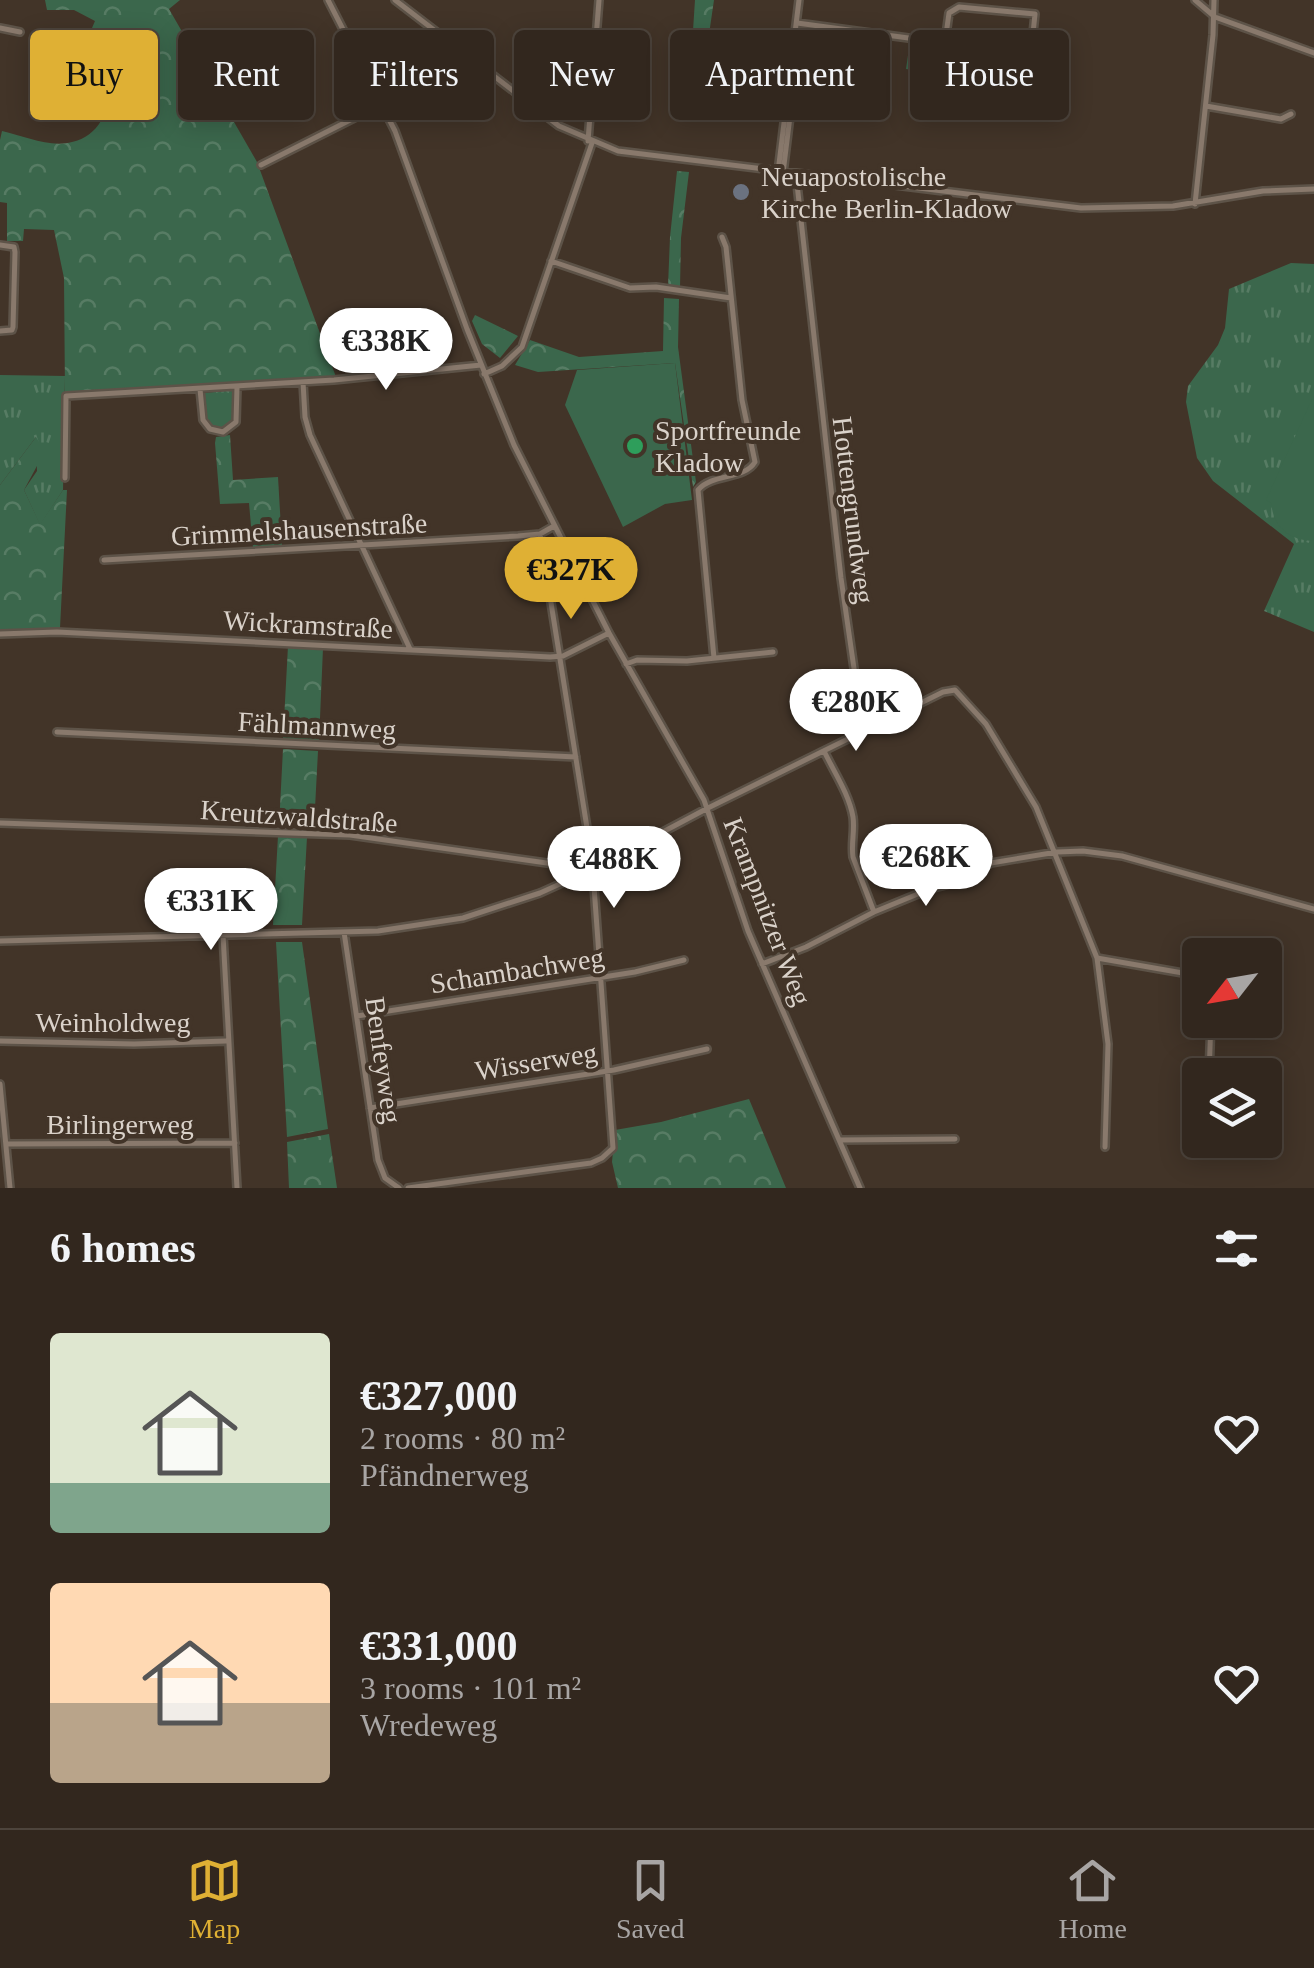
<!DOCTYPE html>
<html lang="en">
<head>
<meta charset="utf-8">
<style>
  body { margin:0; font-family:Georgia,serif; background:#3d332b; color:#f1f3f6; height:100vh; display:flex; flex-direction:column; font-size:38px; white-space:nowrap }
  * { box-sizing:border-box; margin:0 }
  p { font-size:32px; color:#a8a5a4 }
  .icon { flex:none; width:55px; height:55px; fill:none; stroke:currentColor; stroke-width:2; stroke-linecap:round; stroke-linejoin:round }
  .map { position:relative; height:1188px; overflow:hidden }
  .side { display:flex; flex-direction:column; background:#32271e; flex:1 }
  .side>* { flex:none }
  .banner { position:absolute; left:30px; top:30px; width:1255px; height:90px; display:flex; gap:20px }
  .needle { width:65px; rotate:239deg }
  .buttons { position:absolute; left:1182px; top:938px; display:grid; gap:20px }
  .buttons a { display:grid; place-items:center; width:100px; height:100px; border-radius:10px; background:#32271e; box-shadow:0 5px 25px #0003,0 0 0 2px #4d443c; font-size:50px }
  .price { position:absolute; translate:-50% -85px; padding:0 22px; border-radius:35px; background:#fff; color:#222; font-size:32px; line-height:65px; filter:drop-shadow(0 2px 5px #0008) }
  .price::after { content:''; position:absolute; left:50%; top:60px; width:30px; height:22px; margin-left:-15px; background:inherit; clip-path:polygon(0 0,100% 0,50% 100%) }
  .price.current { background:#dfb034; color:#111 }
  ul { padding:0; list-style:none }
  li { display:flex; align-items:center; gap:30px; height:250px; padding:0 50px }
  li span { display:grid; place-items:center; flex:none; width:280px; height:200px; border-radius:10px; color:#555 }
  li>.icon { margin-inline-start:auto }
  span .icon { width:120px; height:120px; fill:#fffc; stroke-width:1 }
  li b { font-size:42px }
  h2 { display:flex; justify-content:space-between; align-items:center; height:120px; padding:0 50px; font-size:42px }
  .pill { padding:0 35px; border-radius:10px; background:#32271e; box-shadow:0 5px 25px #0003,0 0 0 2px #4d443c; font-size:35px; line-height:90px }
  .pill.current { background:#dfb034; color:#111 }
  .tab-bar { display:flex; justify-content:space-around; align-items:center; height:140px; border-top:2px solid #4d443c; background:#32271e; font-size:28px; color:#a8a5a4 }
  .tab-bar a { display:grid; justify-items:center; gap:5px }
  .tab-bar .current { color:#dfb034 }
  .map>svg:first-child { display:block }
  .grass { fill:url(#grass-tufts) }
  .forest { fill:url(#forest-crowns) }
  .pitch { fill:#3b674c }
  .lines { fill:none; stroke-linecap:round; stroke-linejoin:round }
  .street-casing { stroke:#5d5348; stroke-width:10 }
  .street { stroke:#89796c; stroke-width:5 }
  .worship-dot { fill:#6b7280; stroke:#423428; stroke-width:4 }
  .leisure-dot { fill:#2e9e5b; stroke:#423428; stroke-width:4 }
  .labels { text-anchor:middle; stroke-width:8; stroke-linejoin:round; paint-order:stroke }
  .poi-label { font-size:28px; fill:#dad2ca; stroke:#423428; text-anchor:start }
  .street-label { font-size:28px; fill:#dad2ca; stroke:#423428 }
</style>
</head>
<body>
<div class="map">
<svg width="1314" height="1188" viewBox="0 0 1314 1188">
  <defs>
    <pattern id="grass-tufts" width="24" height="20" patternUnits="userSpaceOnUse" patternTransform="scale(2.5)"><rect width="24" height="20" fill="#3b674c"/><path d="M3 7l-1-3M5 7V3M7 7l1-3M15 17l-1-3M17 17v-4M19 17l1-3" fill="none" stroke="#577c64"/></pattern>
    <pattern id="forest-crowns" width="20" height="18" patternUnits="userSpaceOnUse" patternTransform="scale(2.5)"><rect width="20" height="18" fill="#3b674c"/><path d="M2 6a3 3 0 1 1 6 0M12 15a3 3 0 1 1 6 0" fill="none" stroke="#577c64"/></pattern>
  </defs>
  <rect width="100%" height="100%" fill="#423428"/>
  <path class="grass" d="M1291 263 1314 264V632L1264 611 1294 544 1213 481 1197 458 1186 402 1188 386 1218 345 1225 328 1229 289Z
    M0 375 65 376 63 490 40 525 24 490 37 471 36 437 0 485Z
    M235 390 234 424 223 429 212 427 206 418 204 393Z"/>
  <path class="forest" d="M45 0H180L169 9 257 162 336 377 65 394 64 278 54 230 24 229 23 241H7V203L0 202V140L2 131C24 136 50 148 72 142 121 131 116 58 92 28L95 21 74 10H47Z
    M695 0H714L707 48 692 46Z
    M910 42 951 48 978 78 906 69Z
    M677 171 689 172 681 238 680 288 668 287 670 237Z
    M664 298 679 299 678 347 696 482 693 487 675 363 538 372 515 365 530 340 579 357 663 351Z
    M475 315 518 336 500 358 482 344 472 321Z
    M230 435 233 480 278 477 282 546 253 548 249 503 220 504 215 443 216 437Z
    M36 437 45 451 24 490 40 524 63 490H67L60 628 0 630V485Z
    M288 646 323 648 319 741 283 739Z
    M283 749 318 751 314 827 279 826Z
    M278 836 307 837 302 925H273Z
    M276 942H302L328 1129 287 1137Z
    M749 1099 786 1188H618L612 1162 615 1130 661 1122Z
    M329 1134 337 1188H289L287 1142Z"/>
  <path class="pitch" d="M675 363 692 500 665 504 623 527 565 405 577 370Z
    M1312 399 1314 400V541C1289 540 1274 528 1271 503L1266 500Z"/>
  <g class="lines">
    <defs>
      <path id="street" d="M328 0 395 131 467 329 514 445 609 633 704 800 748 931 860 1188
        M395 0 559 126 618 151 1081 208 1173 206 1263 191 1314 189
        M1195 0 1215 17 1314 53
        M797 23 953 44 965 50 969 62 995 98 1026 102 1035 14 959 7 949 13 945 42
        M0 28 20 32
        M1206 106 1281 119 1291 114
        M588 141 599 0
        M261 165 382 104
        M778 172 799 0
        M783 173 797 60 792 57
        M796 175 841 578 863 731
        M1195 204 1213 35 1214 0
        M0 245 14 247 15 252 13 327 12 330 0 331
        M551 261 630 288 656 287 731 298
        M484 374 502 366 522 347 592 143
        M303 382 305 417 310 435 410 649
        M200 389 203 420 210 429 223 432 236 422 237 387
        M65 478 66 396 334 380 481 365
        M104 560 518 536 540 534 554 526
        M0 634 57 632 550 657 563 656 609 633
        M714 658 698 490C713 473 744 480 755 462L742 400 726 247 722 237
        M626 664 637 660 687 661 773 652
        M57 732 576 757
        M824 751C834 772 849 794 853 817 855 831 851 843 853 857L874 912
        M0 823 350 835 589 869
        M344 932 378 1160 385 1178 399 1188
        M223 935 237 1188
        M0 941 378 931 463 918 540 893 593 869 708 808 943 692 955 690 986 724 1036 807 1097 958 1108 1044 1105 1147
        M1097 958 1200 976
        M762 964 806 947 874 912 930 889 954 883 991 863 1057 852 1083 851 1122 856 1314 909
        M357 1016 635 972 684 960
        M0 1041 134 1044 226 1041
        M1209 1075 1211 1020
        M0 1084 10 1188
        M370 1108 614 1070 707 1049
        M839 1140 955 1139
        M6 1144 235 1143
        M1206 1150 1207 1140
        M408 1188 591 1163 602 1158 613 1148 592 859 540 534"/>
    </defs>
    <use href="#street" class="street-casing"/>
    <use href="#street" class="street"/>
  </g>
  <circle class="worship-dot" cx="741" cy="192" r="10"/>
  <circle class="leisure-dot" cx="635" cy="446" r="10"/>
  <g class="labels">
    <g class="poi-label">
      <text x="761" y="186">Neuapostolische<tspan x="761" dy="32">Kirche Berlin-Kladow</tspan></text>
      <text x="655" y="440">Sportfreunde<tspan x="655" dy="32">Kladow</tspan></text>
    </g>
    <g class="street-label">
      <text transform="translate(854 510) rotate(83)" y="10">Hottengrundweg</text>
      <text transform="translate(299 529) rotate(-3)" y="10">Grimmelshausenstraße</text>
      <text transform="translate(308 624) rotate(3)" y="10">Wickramstraße</text>
      <text transform="translate(317 725) rotate(3)" y="10">Fählmannweg</text>
      <text transform="translate(299 816) rotate(4)" y="10">Kreutzwaldstraße</text>
      <text transform="translate(768 911) rotate(69)" y="10">Krampnitzer Weg</text>
      <text transform="translate(517 970) rotate(-9)" y="10">Schambachweg</text>
      <text x="113" y="1032">Weinholdweg</text>
      <text transform="translate(384 1060) rotate(82)" y="10">Benfeyweg</text>
      <text transform="translate(536 1061) rotate(-9)" y="10">Wisserweg</text>
      <text x="120" y="1134">Birlingerweg</text>
    </g>
  </g>
</svg>
<div class="buttons">
<a><svg class="needle" viewBox="-14 -14 28 28"><path d="M0-13l5 13h-10z" fill="#e53935"/><path d="M0 13l5-13h-10z" fill="#a8a5a4"/></svg></a>
<a><svg class="icon" aria-label="layers" viewBox="0 0 24 24"><path d="M12 4l9 5-9 5-9-5zM3 14l9 5 9-5"/></svg></a>
</div>
<b class="price" style="left:386px;top:393px">€338K</b>
<b class="price current" style="left:571px;top:622px">€327K</b>
<b class="price" style="left:856px;top:754px">€280K</b>
<b class="price" style="left:926px;top:909px">€268K</b>
<b class="price" style="left:614px;top:911px">€488K</b>
<b class="price" style="left:211px;top:953px">€331K</b>
<div class="banner">
<a class="pill current">Buy</a>
<a class="pill">Rent</a>
<a class="pill">Filters</a>
<a class="pill">New</a>
<a class="pill">Apartment</a>
<a class="pill">House</a>
</div>
</div>
<section class="side">
<h2>6 homes<svg class="icon" aria-label="filters" viewBox="0 0 24 24"><path d="M4 7h16M4 17h16"/><circle cx="9" cy="7" r="2"/><circle cx="15" cy="17" r="2"/></svg></h2>
<ul>
<li><span style="background:linear-gradient(#dfe7d0 75%,#7fa58c 0)"><svg class="icon" aria-label="home" viewBox="0 0 24 24"><path d="M3 11l9-7 9 7M6 9v11h12V9"/></svg></span><div><b>€327,000</b><p>2 rooms · 80 m²</p><p>Pfändnerweg</p></div><svg class="icon" aria-label="heart" viewBox="0 0 24 24"><path d="M12 20l-8-8c-3-5 5-10 8-4 3-6 11-1 8 4z"/></svg></li>
<li><span style="background:linear-gradient(#ffd9b3 60%,#b9a48a 0)"><svg class="icon" aria-label="home" viewBox="0 0 24 24"><path d="M3 11l9-7 9 7M6 9v11h12V9"/></svg></span><div><b>€331,000</b><p>3 rooms · 101 m²</p><p>Wredeweg</p></div><svg class="icon" aria-label="heart" viewBox="0 0 24 24"><path d="M12 20l-8-8c-3-5 5-10 8-4 3-6 11-1 8 4z"/></svg></li>
</ul>
</section>
<nav class="tab-bar">
<a class="current"><svg class="icon" aria-label="map" viewBox="0 0 24 24"><path d="M3 6l6-2 6 2 6-2v14l-6 2-6-2-6 2zM9 4v14M15 6v14"/></svg>Map</a>
<a><svg class="icon" aria-label="saved" viewBox="0 0 24 24"><path d="M7 4h10v16l-5-4-5 4z"/></svg>Saved</a>
<a><svg class="icon" aria-label="home" viewBox="0 0 24 24"><path d="M3 11l9-7 9 7M6 9v11h12V9"/></svg>Home</a>
</nav>
</body>
</html>
